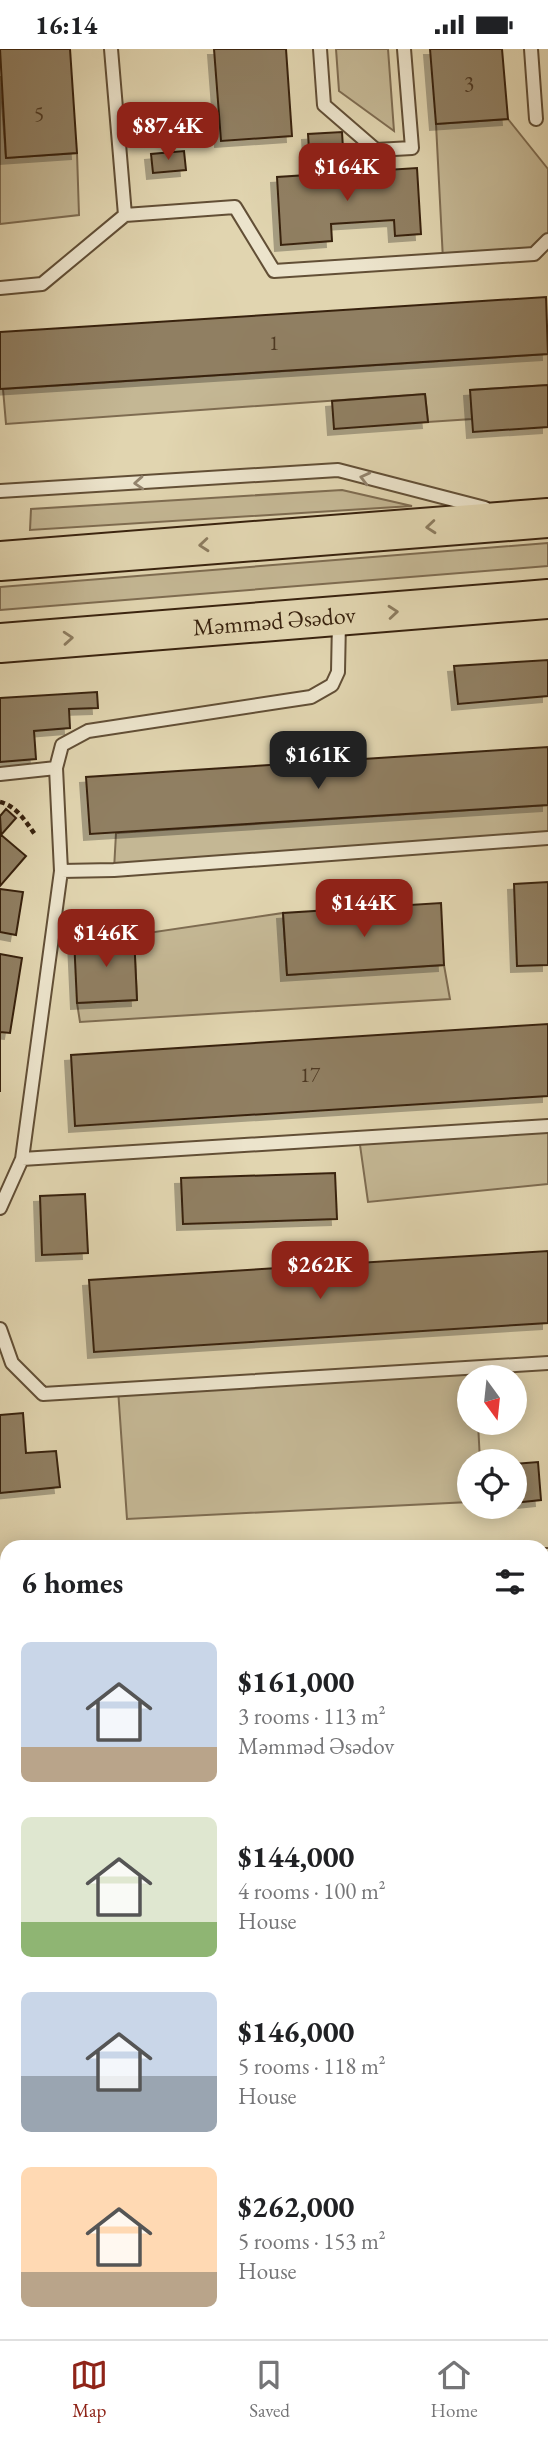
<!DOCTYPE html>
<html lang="en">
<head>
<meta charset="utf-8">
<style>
  body { margin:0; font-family:"EB Garamond",serif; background:#f6f6f6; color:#202124; height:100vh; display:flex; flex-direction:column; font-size:26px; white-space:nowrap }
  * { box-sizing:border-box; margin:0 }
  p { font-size:23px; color:#757577 }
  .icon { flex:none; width:38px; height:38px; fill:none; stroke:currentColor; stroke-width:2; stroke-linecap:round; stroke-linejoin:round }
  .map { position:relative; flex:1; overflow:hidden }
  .sheet { position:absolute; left:0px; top:1491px; width:550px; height:800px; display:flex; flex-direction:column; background:#fff; border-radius:21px 21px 0 0; box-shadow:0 4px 18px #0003 }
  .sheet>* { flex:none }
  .needle { width:46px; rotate:165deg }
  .fabs { position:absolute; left:457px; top:1316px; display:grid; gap:14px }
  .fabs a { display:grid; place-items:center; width:70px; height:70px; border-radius:50%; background:#fff; box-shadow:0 4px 18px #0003; font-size:35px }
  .price { position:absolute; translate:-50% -60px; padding:0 16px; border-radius:14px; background:#8f2418; color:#fff; font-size:23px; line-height:46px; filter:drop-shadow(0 2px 4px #0008) }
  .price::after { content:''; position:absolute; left:50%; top:42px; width:21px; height:16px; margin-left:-10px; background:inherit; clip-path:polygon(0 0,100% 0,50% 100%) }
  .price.on { background:#222; color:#fff }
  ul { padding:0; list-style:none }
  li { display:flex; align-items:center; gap:21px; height:175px; padding:0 21px }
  li span { display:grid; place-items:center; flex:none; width:196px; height:140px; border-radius:10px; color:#555 }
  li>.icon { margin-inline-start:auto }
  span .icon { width:84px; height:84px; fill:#fffc; stroke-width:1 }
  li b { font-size:30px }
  h2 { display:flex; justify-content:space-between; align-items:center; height:84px; padding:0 21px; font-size:30px }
  .status { display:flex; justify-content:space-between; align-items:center; height:49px; padding:0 35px; background:#fff; direction:ltr }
  .status svg { height:19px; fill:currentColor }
  .tabs { display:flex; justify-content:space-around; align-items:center; height:98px; border-top:2px solid #e0e0e0; background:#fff; font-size:19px; color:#757577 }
  .tabs a { display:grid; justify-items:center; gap:4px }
  .tabs .on { color:#8f2418 }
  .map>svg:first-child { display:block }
  .green { fill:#c4b794; stroke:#7e6c51; stroke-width:2 }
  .building { fill:#907f62; stroke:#38220e; stroke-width:2; filter:url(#shadow) }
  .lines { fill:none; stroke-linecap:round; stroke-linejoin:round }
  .lane-casing { stroke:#624f36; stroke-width:16 }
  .primary-casing { stroke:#38220e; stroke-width:42 }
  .path { stroke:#38220e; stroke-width:4.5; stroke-dasharray:5 3.5; stroke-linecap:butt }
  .lane { stroke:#ece4cc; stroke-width:12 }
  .primary { stroke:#e1d5b0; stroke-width:38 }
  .oneway { stroke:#92836d }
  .oneway2 { stroke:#8c7c5f }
  .labels { text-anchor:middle; stroke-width:5; stroke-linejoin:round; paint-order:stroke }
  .number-label { font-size:21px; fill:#4e3923 }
  .street-label { font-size:24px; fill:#38220e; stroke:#ece4cc }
</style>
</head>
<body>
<div class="status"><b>16:14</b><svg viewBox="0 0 49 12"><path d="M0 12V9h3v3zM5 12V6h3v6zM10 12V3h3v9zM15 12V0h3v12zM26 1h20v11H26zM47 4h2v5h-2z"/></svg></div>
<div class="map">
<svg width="548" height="2290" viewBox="0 0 548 2290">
  <defs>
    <filter id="shadow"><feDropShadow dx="-6" dy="6" stdDeviation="0" flood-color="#0004"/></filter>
  </defs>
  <rect width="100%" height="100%" fill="#e1d5b0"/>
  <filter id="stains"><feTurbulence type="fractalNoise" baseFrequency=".00286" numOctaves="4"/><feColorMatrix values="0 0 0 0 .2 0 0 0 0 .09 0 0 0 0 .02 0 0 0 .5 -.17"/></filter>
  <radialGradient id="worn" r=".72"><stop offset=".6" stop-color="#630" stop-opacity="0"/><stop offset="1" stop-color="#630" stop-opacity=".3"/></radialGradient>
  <path class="green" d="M336 0H388L394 82 339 42Z
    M0 27 6 109 77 104 79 166 0 175Z
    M508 70 548 120V191L534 205 443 211 436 75Z
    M548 305V336L471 341 472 370 428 373 425 345 6 375 3 340Z
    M342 441 412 457 30 481 31 460Z
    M548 494V517L0 561V538Z
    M548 756V789L114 821 116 784Z
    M283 864 287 926 444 916 450 950 80 973 77 954 137 951 134 886Z
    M548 1077V1135L368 1153 359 1089Z
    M475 1318 476 1328H469V1374H478L480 1412H469V1453L127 1470 118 1340Z
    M0 1537H7V1787H0Z
    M543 1677 548 1678V1889L543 1890Z
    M0 1805H7V1937L0 1938Z
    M543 1947H548V2008H543Z
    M548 2041V2290H480L479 2284H542V2042Z
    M7 2074V2179L0 2180V2075Z
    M248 2284H466L376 2290H248Z"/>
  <path class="building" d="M0 0H70L77 104 6 109Z
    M214 0H286L292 87 221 92Z
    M430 0H502L508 70 436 75Z
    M342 83 344 116 310 117 308 85Z
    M184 102 186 121 153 124 151 105Z
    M417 119 421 185 395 187 394 171 331 175 332 192 281 196 277 128Z
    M546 248 548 305 0 340V283Z
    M548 336V378L473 383 470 341Z
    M425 345 428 373 334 380 332 352Z
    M548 611V647L458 655 454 617Z
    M97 643 98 659 69 660 70 679 34 682 36 710 0 713V649Z
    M548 698V756L90 785 86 728Z
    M6 760 16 769 1 786 0 767Z
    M0 785 26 807 0 837Z
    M548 833V916L517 917 514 835Z
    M0 840 23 843 16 886 0 883Z
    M441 854 444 916 287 926 283 864Z
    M134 886 137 951 77 954 74 889Z
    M0 905 22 909 10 984 0 983V1043Z
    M548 975V1047L75 1077 71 1006Z
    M335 1124 337 1170 183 1175 181 1129Z
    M85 1145 88 1204 42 1206 40 1147Z
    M548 1202V1274L94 1303 89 1231Z
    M23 1364 26 1404 56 1402 60 1438 0 1444V1366Z
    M538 1413 541 1451 514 1454V1415Z
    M542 1522H548V1565H542Z
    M548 1889V1947H542V1890Z
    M7 1937V2009H0V1938Z
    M109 2284H248V2290H109Z
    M479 2284 480 2290H376L466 2284Z"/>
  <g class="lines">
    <defs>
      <path id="lane" d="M111 0 125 166
        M320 0 324 56 376 101 412 99 404 0
        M531 0 536 70
        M0 239 42 235 125 166 235 158 274 222 534 205 548 191
        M0 442 338 421 485 459
        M0 725 56 719
        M61 822 114 821 548 789
        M22 1110 548 1077
        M0 1159 22 1110 61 822 56 719 62 696 88 682 311 648 332 636 338 623 339 572
        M0 1280 12 1314 43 1345 548 1314
        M542 1506H548
        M0 1537H7
        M542 2008H548
        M0 2037H7"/>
      <g id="primary">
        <path d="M0 512 548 469"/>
        <path id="s1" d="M0 594 548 550"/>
      </g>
    </defs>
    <use href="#lane" class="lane-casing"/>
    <use href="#primary" class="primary-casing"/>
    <path class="path" d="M0 753C17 757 26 773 36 787
      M542 2183 548 2253"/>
    <use href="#lane" class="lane"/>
    <use href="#primary" class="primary"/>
  </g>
  <defs><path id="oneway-chevron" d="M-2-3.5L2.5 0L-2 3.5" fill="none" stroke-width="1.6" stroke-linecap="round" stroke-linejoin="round" transform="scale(1.75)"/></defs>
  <g class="oneway">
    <use href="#oneway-chevron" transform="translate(365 429) rotate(-166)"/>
    <use href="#oneway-chevron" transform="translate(139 434) rotate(176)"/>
  </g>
  <g class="oneway2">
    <use href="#oneway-chevron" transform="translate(431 478) rotate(175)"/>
    <use href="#oneway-chevron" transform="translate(204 496) rotate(175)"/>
    <use href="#oneway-chevron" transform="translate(393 563) rotate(-5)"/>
    <use href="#oneway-chevron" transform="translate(68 589) rotate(-4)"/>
  </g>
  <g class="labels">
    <g class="number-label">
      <text x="469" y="42">3</text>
      <text x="39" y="72">5</text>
      <text x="274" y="301">1</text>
      <text x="310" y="1033">17</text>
    </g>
    <g class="street-label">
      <text dy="8" stroke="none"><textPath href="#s1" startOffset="275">Məmməd Əsədov</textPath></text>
    </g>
  </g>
  <rect width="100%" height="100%" filter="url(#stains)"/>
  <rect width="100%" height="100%" fill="url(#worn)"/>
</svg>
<div class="fabs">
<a><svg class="needle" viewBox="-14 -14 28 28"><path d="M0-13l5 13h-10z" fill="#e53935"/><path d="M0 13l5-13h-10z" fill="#757577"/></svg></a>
<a><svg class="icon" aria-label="locate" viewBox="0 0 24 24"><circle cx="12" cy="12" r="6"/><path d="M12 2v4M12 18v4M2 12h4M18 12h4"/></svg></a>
</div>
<b class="price" style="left:168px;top:113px">$87.4K</b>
<b class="price" style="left:347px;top:154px">$164K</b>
<b class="price on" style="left:318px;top:742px">$161K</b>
<b class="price" style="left:364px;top:890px">$144K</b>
<b class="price" style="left:106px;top:920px">$146K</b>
<b class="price" style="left:320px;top:1252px">$262K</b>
<section class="sheet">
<h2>6 homes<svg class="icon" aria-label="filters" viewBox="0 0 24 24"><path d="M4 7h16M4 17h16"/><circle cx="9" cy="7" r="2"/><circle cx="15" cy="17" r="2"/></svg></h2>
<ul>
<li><span style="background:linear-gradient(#c9d6e8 75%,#b9a48a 0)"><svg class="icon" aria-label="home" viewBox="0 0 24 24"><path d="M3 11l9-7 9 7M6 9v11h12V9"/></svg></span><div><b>$161,000</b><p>3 rooms · 113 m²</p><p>Məmməd Əsədov</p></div></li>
<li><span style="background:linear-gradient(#dfe7d0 75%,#8fb573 0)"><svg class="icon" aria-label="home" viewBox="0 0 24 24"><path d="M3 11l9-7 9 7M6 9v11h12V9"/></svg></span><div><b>$144,000</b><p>4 rooms · 100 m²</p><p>House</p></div></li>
<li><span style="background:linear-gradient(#c9d6e8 60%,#9aa5b1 0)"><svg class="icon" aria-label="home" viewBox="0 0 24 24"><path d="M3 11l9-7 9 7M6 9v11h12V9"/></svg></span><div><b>$146,000</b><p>5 rooms · 118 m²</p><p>House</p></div></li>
<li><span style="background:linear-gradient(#ffd9b3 75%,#b9a48a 0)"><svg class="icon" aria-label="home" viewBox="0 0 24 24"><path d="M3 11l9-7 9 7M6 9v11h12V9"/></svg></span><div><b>$262,000</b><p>5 rooms · 153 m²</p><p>House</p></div></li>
</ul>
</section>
</div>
<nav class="tabs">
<a class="on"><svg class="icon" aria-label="map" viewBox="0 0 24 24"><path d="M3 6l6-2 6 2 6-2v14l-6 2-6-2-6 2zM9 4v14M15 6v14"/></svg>Map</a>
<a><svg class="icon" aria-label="saved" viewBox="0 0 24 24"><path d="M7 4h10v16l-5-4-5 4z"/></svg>Saved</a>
<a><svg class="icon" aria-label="home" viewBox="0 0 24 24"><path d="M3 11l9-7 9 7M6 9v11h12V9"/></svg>Home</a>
</nav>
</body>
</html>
